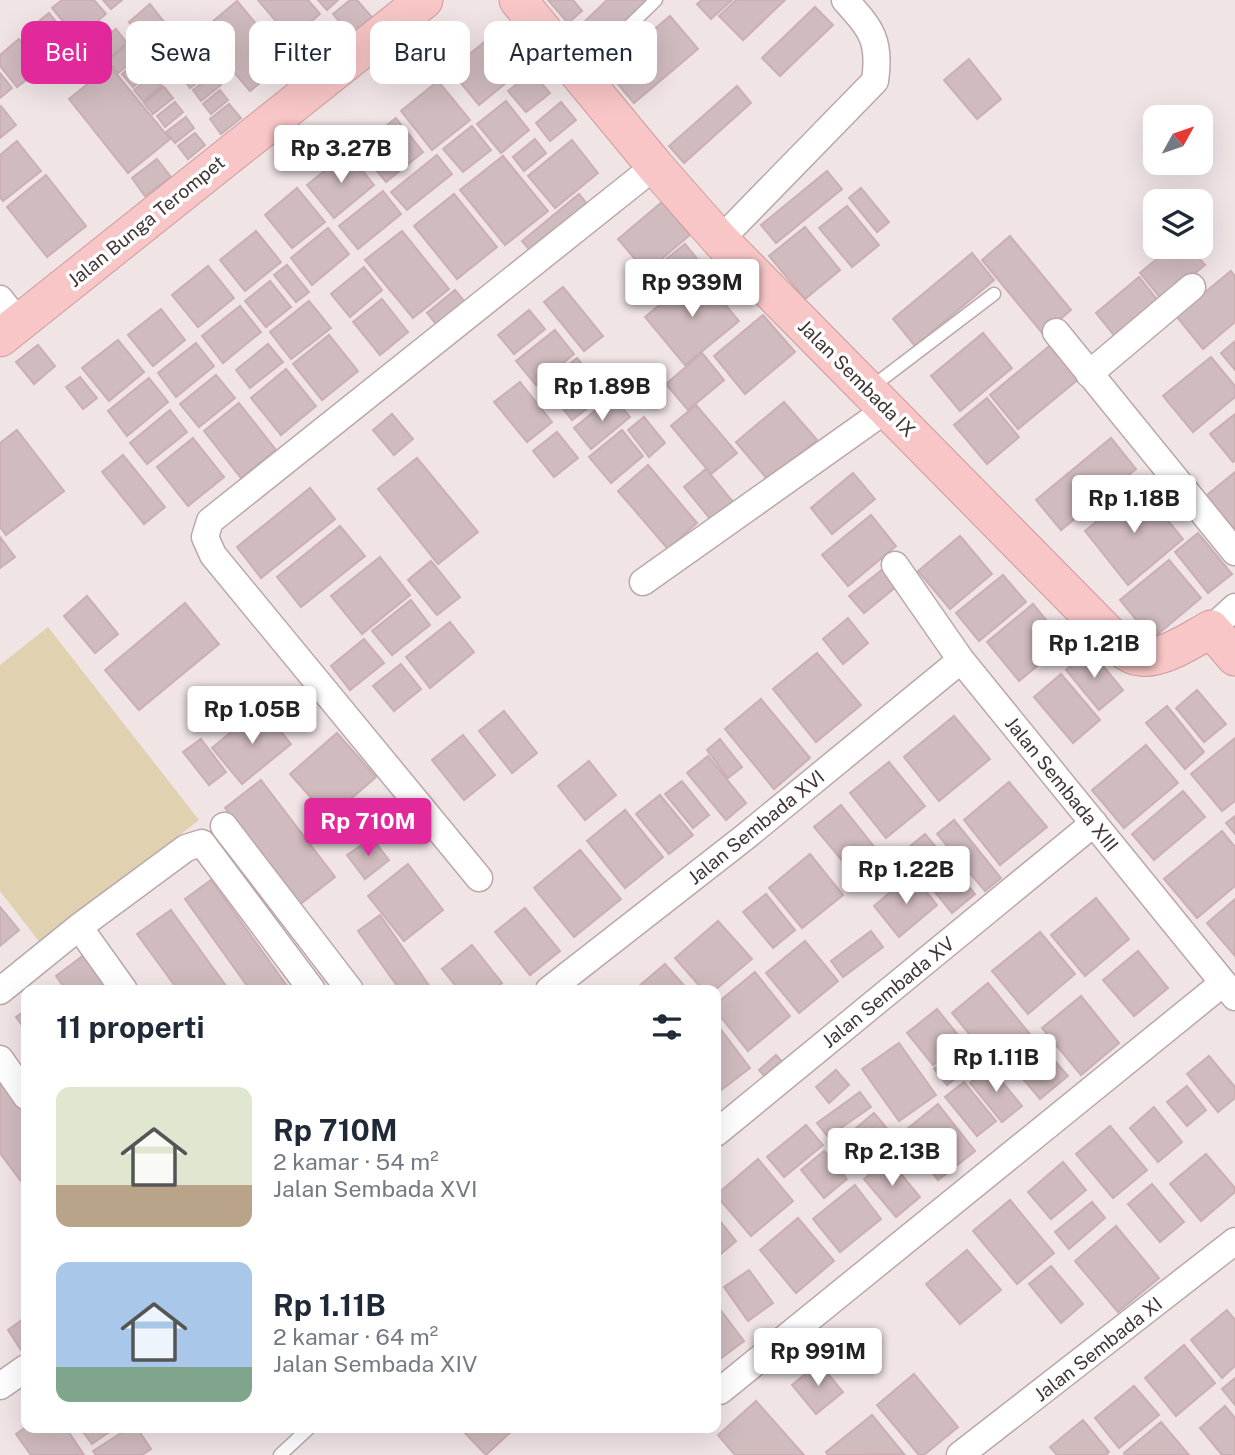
<!DOCTYPE html>
<html lang="id">
<head>
<meta charset="utf-8">
<style>
  body { margin:0; font-family:"Public Sans",sans-serif; background:#f2f2f3; color:#1f2937; height:100vh; display:flex; flex-direction:column; font-size:26px; white-space:nowrap }
  * { box-sizing:border-box; margin:0 }
  p { font-size:23px; color:#747a83 }
  .icon { flex:none; width:38px; height:38px; fill:none; stroke:currentColor; stroke-width:2; stroke-linecap:round; stroke-linejoin:round }
  .map { position:relative; flex:1; overflow:hidden }
  .details { position:absolute; left:21px; top:985px; width:700px; height:448px; display:flex; flex-direction:column; background:#fff; border-radius:14px; box-shadow:0 7px 28px #0002 }
  .details>* { flex:none }
  .banner { position:absolute; left:21px; top:21px; width:700px; height:63px; display:flex; gap:14px }
  .needle { width:46px; rotate:50deg }
  .buttons { position:absolute; left:1143px; top:105px; display:grid; gap:14px }
  .buttons a { display:grid; place-items:center; width:70px; height:70px; border-radius:14px; background:#fff; box-shadow:0 7px 28px #0002; font-size:35px }
  .price { position:absolute; translate:-50% -60px; padding:0 16px; border-radius:7px; background:#fff; color:#222; font-size:23px; line-height:46px; filter:drop-shadow(0 2px 4px #0008) }
  .price::after { content:''; position:absolute; left:50%; top:42px; width:21px; height:16px; margin-left:-10px; background:inherit; clip-path:polygon(0 0,100% 0,50% 100%) }
  .price.selected { background:#e2299c; color:#fff }
  ul { padding:0; list-style:none }
  li { display:flex; align-items:center; gap:21px; height:175px; padding:0 35px }
  li span { display:grid; place-items:center; flex:none; width:196px; height:140px; border-radius:14px; color:#555 }
  li>.icon { margin-inline-start:auto }
  span .icon { width:84px; height:84px; fill:#fffc; stroke-width:1 }
  li b { font-size:30px }
  h2 { display:flex; justify-content:space-between; align-items:center; height:84px; padding:0 35px; font-size:30px }
  .chip { padding:0 24px; border-radius:14px; background:#fff; box-shadow:0 7px 28px #0002; font-size:24px; line-height:63px }
  .chip.selected { background:#e2299c; color:#fff }
  .map>svg:first-child { display:block }
  .green { fill:#e0d1b1 }
  .building { fill:#d0bbbe; stroke:#caafb3; stroke-width:2 }
  .lines { fill:none; stroke-linecap:round; stroke-linejoin:round }
  .lane-casing { stroke:#baa8aa; stroke-width:15 }
  .street-casing { stroke:#baa8aa; stroke-width:29 }
  .secondary-casing { stroke:#ce9b9d; stroke-width:39 }
  .lane { stroke:#fff; stroke-width:12 }
  .street { stroke:#fff; stroke-width:26 }
  .secondary { stroke:#f8c6c7; stroke-width:37 }
  .labels { text-anchor:middle; stroke-width:7; stroke-linejoin:round; paint-order:stroke }
  .street-label { font-size:19px; fill:#413537; stroke:#fff }
</style>
</head>
<body>
<div class="map">
<svg width="1235" height="1455" viewBox="0 0 1235 1455">
  <rect width="100%" height="100%" fill="#f0e4e5"/>
  <path class="green" d="M48 627 199 820 41 944 0 891V665Z"/>
  <path class="building" d="M62 0H94L106 14 77 38 52 8Z
    M103 0H122L111 9Z
    M258 0H308L320 14 291 39Z
    M318 0H338L327 10Z
    M350 0H357L376 22 354 40 333 14Z
    M548 0H573L582 11 568 23Z
    M607 0H648L601 45 582 24Z
    M702 0H732L711 19 697 4Z
    M736 0H785L743 40 719 16Z
    M237 1 287 61 250 91 200 32Z
    M150 4 165 23 144 40 129 22Z
    M815 7 833 25 780 76 762 58Z
    M49 13 73 43 47 64 22 35Z
    M670 16 698 49 634 103 606 70Z
    M326 23 345 46 316 71 296 48Z
    M167 27 179 42 159 58 147 43Z
    M116 29 127 43 108 59 97 45Z
    M493 35 522 70 479 105 450 70Z
    M19 39 42 68 17 87 0 66V55Z
    M129 43 139 56 118 73 108 61Z
    M183 47 193 60 175 75 165 62Z
    M141 58 152 71 133 87 122 74Z
    M969 59 1001 99 977 119 944 80Z
    M197 61 208 74 190 88 180 75Z
    M110 66 170 139 128 173 69 99Z
    M532 72 550 93 526 112 508 91Z
    M0 73 12 88 0 98Z
    M153 75 162 86 143 101 134 90Z
    M212 75 221 85 201 101 193 90Z
    M438 81 470 120 432 150 401 111Z
    M737 86 751 103 684 163 669 146Z
    M164 87 173 98 153 114 144 103Z
    M220 90 228 100 211 114 203 104Z
    M506 101 529 130 501 153 477 124Z
    M175 102 183 112 165 127 157 116Z
    M561 102 576 120 550 141 536 123Z
    M229 104 241 118 221 134 210 119Z
    M1 106 16 125 0 138V107Z
    M186 117 194 128 175 143 166 132Z
    M396 118 423 152 386 182 358 148Z
    M472 126 491 150 463 172 443 149Z
    M195 133 205 145 188 159 178 146Z
    M535 139 546 153 524 171 513 157Z
    M572 140 598 173 555 208 528 176Z
    M17 141 41 171 3 201 0 197V155Z
    M348 152 374 185 334 218 307 185Z
    M437 155 452 174 407 210 391 192Z
    M503 156 548 211 505 245 460 190Z
    M157 159 171 177 145 196 132 178Z
    M827 171 842 189 776 243 761 225Z
    M46 175 86 226 47 257 7 207Z
    M297 188 325 222 292 248 265 215Z
    M861 188 889 222 877 232 849 198Z
    M383 191 401 214 358 249 339 226Z
    M454 194 497 247 457 279 414 226Z
    M579 194 592 210 535 256 522 241Z
    M662 202 690 235 646 272 618 239Z
    M847 206 879 245 852 267 819 228Z
    M805 227 840 270 805 299 769 256Z
    M328 228 349 254 312 285 291 258Z
    M256 231 281 262 245 291 220 260Z
    M402 231 449 289 413 318 365 260Z
    M1010 236 1071 310 1043 334 982 260Z
    M685 244 699 261 674 281 660 264Z
    M1171 247H1189L1205 265 1162 300 1140 273Z
    M972 253 994 280 915 346 893 319Z
    M287 265 309 292 296 302 274 275Z
    M208 266 234 298 198 327 172 295Z
    M364 267 382 290 350 317 331 294Z
    M1231 271 1235 276V322L1203 349 1176 316Z
    M699 273 739 321 685 365 645 317Z
    M1139 277 1160 303 1117 339 1096 313Z
    M270 281 291 307 266 327 245 301Z
    M563 287 603 336 584 351 544 302Z
    M455 290 469 307 441 330 427 313Z
    M382 299 408 332 380 355 353 322Z
    M309 301 331 328 291 359 270 332Z
    M240 306 261 332 223 363 202 336Z
    M161 309 185 340 153 366 128 335Z
    M529 310 545 329 514 354 498 335Z
    M763 315 795 352 745 394 714 356Z
    M555 330 574 354 536 385 516 361Z
    M983 333 1012 368 960 411 931 376Z
    M329 335 358 371 322 400 293 364Z
    M118 340 144 372 109 401 82 368Z
    M1235 341V370L1221 353Z
    M196 343 214 366 176 397 158 373Z
    M1053 343 1081 377 1018 429 990 395Z
    M268 344 283 362 250 388 236 370Z
    M38 345 55 366 34 384 16 362Z
    M702 353 724 380 688 410 666 384Z
    M1211 357 1235 386V397L1193 432 1163 396Z
    M577 358 606 394 572 420 544 385Z
    M286 369 316 406 281 435 251 398Z
    M216 375 235 398 199 427 180 404Z
    M80 377 97 398 83 409 66 387Z
    M149 378 168 402 127 436 108 411Z
    M520 382 552 422 527 442 494 402Z
    M613 396 630 417 591 449 574 428Z
    M987 398 1019 437 987 464 954 425Z
    M784 402 817 440 768 480 736 442Z
    M239 403 276 450 241 478 204 431Z
    M696 405 737 453 711 474 671 426Z
    M170 410 187 432 147 464 130 443Z
    M392 414 413 439 394 455 373 430Z
    M1235 414V460L1233 462 1210 434Z
    M644 417 665 443 649 457 628 430Z
    M17 430 64 491 6 535 0 527V443Z
    M622 430 643 456 611 483 589 457Z
    M557 432 578 458 554 477 533 451Z
    M193 438 224 477 188 506 157 467Z
    M1111 438 1136 469 1061 530 1036 500Z
    M123 455 165 507 144 524 102 472Z
    M417 458 478 532 438 564 378 489Z
    M648 465 697 523 668 549 618 491Z
    M706 469 734 503 712 521 684 487Z
    M1235 472V542L1201 500Z
    M853 473 875 499 832 534 811 508Z
    M1140 486 1183 539 1128 585 1085 531Z
    M310 488 335 519 261 578 237 547Z
    M871 515 896 546 848 586 822 555Z
    M340 526 365 556 301 607 277 577Z
    M1198 533 1232 574 1208 593 1175 552Z
    M960 536 992 574 950 609 918 571Z
    M0 537 15 557 0 568Z
    M380 557 410 595 362 634 331 596Z
    M1169 560 1201 598 1152 639 1120 600Z
    M431 561 460 597 437 615 408 580Z
    M883 569 897 586 864 613 849 596Z
    M1003 575 1026 602 979 641 956 613Z
    M87 596 118 634 95 653 64 616Z
    M411 600 430 625 392 655 372 631Z
    M185 603 219 644 139 710 105 670Z
    M1033 604 1065 643 1019 681 987 642Z
    M848 618 868 643 843 664 823 639Z
    M450 622 474 652 430 688 406 657Z
    M364 639 384 663 350 690 331 666Z
    M1090 650 1123 690 1099 710 1066 670Z
    M817 653 861 705 816 742 773 689Z
    M401 664 421 689 394 711 373 686Z
    M1061 674 1100 720 1073 743 1034 697Z
    M1197 690 1226 724 1204 742 1176 708Z
    M761 699 810 758 774 789 725 729Z
    M1167 706 1204 752 1185 769 1146 723Z
    M261 707 291 744 242 784 212 748Z
    M504 711 537 753 512 773 479 731Z
    M954 716 990 759 939 801 904 757Z
    M337 733 376 777 329 818 290 774Z
    M463 735 495 775 464 800 432 760Z
    M1235 738V801L1222 811 1191 774Z
    M201 739 226 772 209 785 183 752Z
    M720 739 742 767 728 778 707 750Z
    M1146 745 1178 783 1124 828 1092 790Z
    M708 756 746 803 726 820 687 773Z
    M589 761 616 795 585 820 558 786Z
    M889 762 925 806 886 838 850 793Z
    M261 780 335 877 299 905 225 808Z
    M682 781 709 815 693 828 665 794Z
    M1009 782 1047 827 1000 865 964 820Z
    M1183 791 1205 817 1154 860 1132 834Z
    M660 795 693 835 669 854 636 814Z
    M841 805 876 849 850 870 814 827Z
    M625 810 663 857 625 888 587 841Z
    M1235 816V834L1226 823Z
    M954 820 1001 878 985 891 937 834Z
    M1222 831 1235 847V886L1197 918 1164 879Z
    M925 834 975 894 952 913 903 852Z
    M372 838 389 860 365 879 347 855Z
    M580 850 621 899 574 937 534 888Z
    M810 854 843 895 802 928 769 888Z
    M408 864 443 910 404 941 368 896Z
    M912 874 937 905 899 937 874 906Z
    M211 880 290 990H250L185 899Z
    M766 894 795 930 773 948 743 912Z
    M1096 898 1129 939 1085 976 1051 935Z
    M1235 899V956L1207 923Z
    M0 907 19 930 0 946Z
    M525 908 560 951 530 975 495 932Z
    M171 910 229 990H178L137 934Z
    M380 915 430 987 425 990H400L358 931Z
    M718 921 752 959 715 990H703L675 958Z
    M871 931 883 947 843 977 831 961Z
    M1040 932 1075 974 1028 1014 992 971Z
    M805 941 838 981 799 1013 766 973Z
    M472 945 502 983 493 990H459L442 969Z
    M1138 951 1168 988 1134 1016 1103 980Z
    M84 955 110 990H66L56 976Z
    M665 964 688 990H643L639 986Z
    M755 972 790 1016 748 1051 716 1011V1004Z
    M988 983 1034 1039 998 1069 952 1013Z
    M1081 996 1119 1043 1081 1075 1042 1028Z
    M937 1009 963 1041 933 1065 907 1033Z
    M26 1010V1031L16 1017Z
    M716 1023 750 1068 716 1094Z
    M966 1042 980 1059 947 1085 934 1069Z
    M899 1043 936 1095 899 1121 862 1069Z
    M1040 1044 1068 1076 1040 1099 1013 1067Z
    M776 1055 787 1067 770 1082 759 1070Z
    M1209 1056 1235 1087V1098L1218 1112 1187 1074Z
    M990 1067 1022 1106 1002 1122 970 1083Z
    M836 1070 849 1085 829 1103 816 1087Z
    M0 1079 26 1115V1188L0 1153Z
    M964 1082 996 1121 977 1136 945 1097Z
    M1187 1086 1206 1110 1187 1126 1167 1102Z
    M860 1092 871 1107 828 1137 817 1123Z
    M938 1104 975 1151 938 1180 901 1134Z
    M1154 1107 1182 1142 1158 1162 1130 1128Z
    M874 1113 890 1132 845 1169 830 1150Z
    M806 1125 823 1145 784 1177 767 1157Z
    M1110 1126 1147 1170 1113 1198 1076 1154Z
    M824 1151 847 1179 824 1198 801 1170Z
    M1206 1154 1235 1188V1192L1201 1221 1170 1184Z
    M888 1158 920 1197 896 1217 864 1179Z
    M758 1159 793 1201 751 1236 716 1195Z
    M1063 1162 1086 1190 1051 1219 1028 1192Z
    M1152 1184 1184 1222 1160 1242 1128 1204Z
    M855 1185 881 1219 840 1252 813 1219Z
    M1010 1200 1054 1253 1017 1284 973 1231Z
    M1092 1202 1105 1218 1069 1249 1055 1232Z
    M716 1216 736 1241 716 1258Z
    M798 1218 834 1261 796 1293 760 1250Z
    M1116 1226 1159 1278 1118 1312 1075 1261Z
    M967 1250 1001 1290 960 1324 926 1284Z
    M1051 1266 1083 1304 1061 1323 1029 1284Z
    M749 1270 773 1303 748 1321 724 1287Z
    M716 1304 744 1341 716 1362Z
    M1227 1310 1235 1320V1366L1222 1378 1191 1340Z
    M26 1317V1351L23 1353 8 1330Z
    M1184 1345 1215 1383 1176 1416 1145 1378Z
    M819 1363 843 1392 816 1414 792 1385Z
    M914 1374 958 1427 924 1455H919L877 1405Z
    M1235 1378V1405L1222 1389Z
    M1134 1386 1159 1415 1119 1448 1095 1418Z
    M756 1401 804 1455H735L718 1435Z
    M1225 1406 1235 1418V1455H1222L1200 1428Z
    M872 1415 904 1454 828 1455 826 1452Z
    M1083 1420 1109 1452 1106 1455H1057L1050 1447Z
    M1161 1422 1189 1455H1125L1124 1453Z
    M26 1427 66 1428 84 1455H31L16 1434Z
    M80 1428H115L92 1444Z
    M129 1428H137L151 1449 142 1455H96L93 1451Z
    M460 1428H515L486 1455Z"/>
  <g class="lines">
    <defs>
      <path id="lane" d="M581 73 656 0
        M869 389 994 294
        M280 1455 309 1428"/>
      <path id="street" d="M720 240 875 81C881 40 871 29 845 0
        M0 299 19 323
        M1056 332 1235 552
        M1089 374 1192 287
        M895 565 961 660 1235 997
        M643 582 887 409
        M1211 629 1235 607
        M224 826 350 990
        M479 878 213 555 205 537 210 521 655 166
        M124 990 79 927 186 848 202 843 312 990
        M549 990 745 837 961 660
        M0 991 79 927
        M0 1059 26 1096
        M716 1133 1094 823
        M0 1386 26 1368
        M720 1391 1223 983
        M960 1455 1235 1241"/>
      <path id="secondary" d="M518 0 655 166 720 240 1125 651C1129 653 1134 657 1140 657 1161 661 1193 639 1211 629L1235 657
        M0 338 424 0"/>
    </defs>
    <use href="#lane" class="lane-casing"/>
    <use href="#street" class="street-casing"/>
    <use href="#secondary" class="secondary-casing"/>
    <use href="#lane" class="lane"/>
    <use href="#street" class="street"/>
    <use href="#secondary" class="secondary"/>
  </g>
  <g class="labels">
    <g class="street-label">
      <text transform="translate(146 221) rotate(-39)" y="7">Jalan Bunga Terompet</text>
      <text transform="translate(857 378) rotate(45)" y="7">Jalan Sembada IX</text>
      <text transform="translate(1062 784) rotate(51)" y="7">Jalan Sembada XIII</text>
      <text transform="translate(756 827) rotate(-39)" y="7">Jalan Sembada XVI</text>
      <text transform="translate(888 992) rotate(-39)" y="7">Jalan Sembada XV</text>
      <text transform="translate(1098 1349) rotate(-38)" y="7">Jalan Sembada XI</text>
    </g>
  </g>
</svg>
<div class="buttons">
<a><svg class="needle" viewBox="-14 -14 28 28"><path d="M0-13l5 13h-10z" fill="#e53935"/><path d="M0 13l5-13h-10z" fill="#747a83"/></svg></a>
<a><svg class="icon" aria-label="layers" viewBox="0 0 24 24"><path d="M12 4l9 5-9 5-9-5zM3 14l9 5 9-5"/></svg></a>
</div>
<b class="price" style="left:341px;top:185px">Rp 3.27B</b>
<b class="price" style="left:692px;top:319px">Rp 939M</b>
<b class="price" style="left:602px;top:423px">Rp 1.89B</b>
<b class="price" style="left:1134px;top:535px">Rp 1.18B</b>
<b class="price" style="left:1094px;top:680px">Rp 1.21B</b>
<b class="price" style="left:252px;top:746px">Rp 1.05B</b>
<b class="price selected" style="left:368px;top:858px">Rp 710M</b>
<b class="price" style="left:906px;top:906px">Rp 1.22B</b>
<b class="price" style="left:996px;top:1094px">Rp 1.11B</b>
<b class="price" style="left:892px;top:1188px">Rp 2.13B</b>
<b class="price" style="left:818px;top:1388px">Rp 991M</b>
<div class="banner">
<a class="chip selected">Beli</a>
<a class="chip">Sewa</a>
<a class="chip">Filter</a>
<a class="chip">Baru</a>
<a class="chip">Apartemen</a>
</div>
<section class="details">
<h2>11 properti<svg class="icon" aria-label="filters" viewBox="0 0 24 24"><path d="M4 7h16M4 17h16"/><circle cx="9" cy="7" r="2"/><circle cx="15" cy="17" r="2"/></svg></h2>
<ul>
<li><span style="background:linear-gradient(#dfe7d0 70%,#b9a48a 0)"><svg class="icon" aria-label="home" viewBox="0 0 24 24"><path d="M3 11l9-7 9 7M6 9v11h12V9"/></svg></span><div><b>Rp 710M</b><p>2 kamar · 54 m²</p><p>Jalan Sembada XVI</p></div></li>
<li><span style="background:linear-gradient(#a9c7e8 75%,#7fa58c 0)"><svg class="icon" aria-label="home" viewBox="0 0 24 24"><path d="M3 11l9-7 9 7M6 9v11h12V9"/></svg></span><div><b>Rp 1.11B</b><p>2 kamar · 64 m²</p><p>Jalan Sembada XIV</p></div></li>
</ul>
</section>
</div>
</body>
</html>
